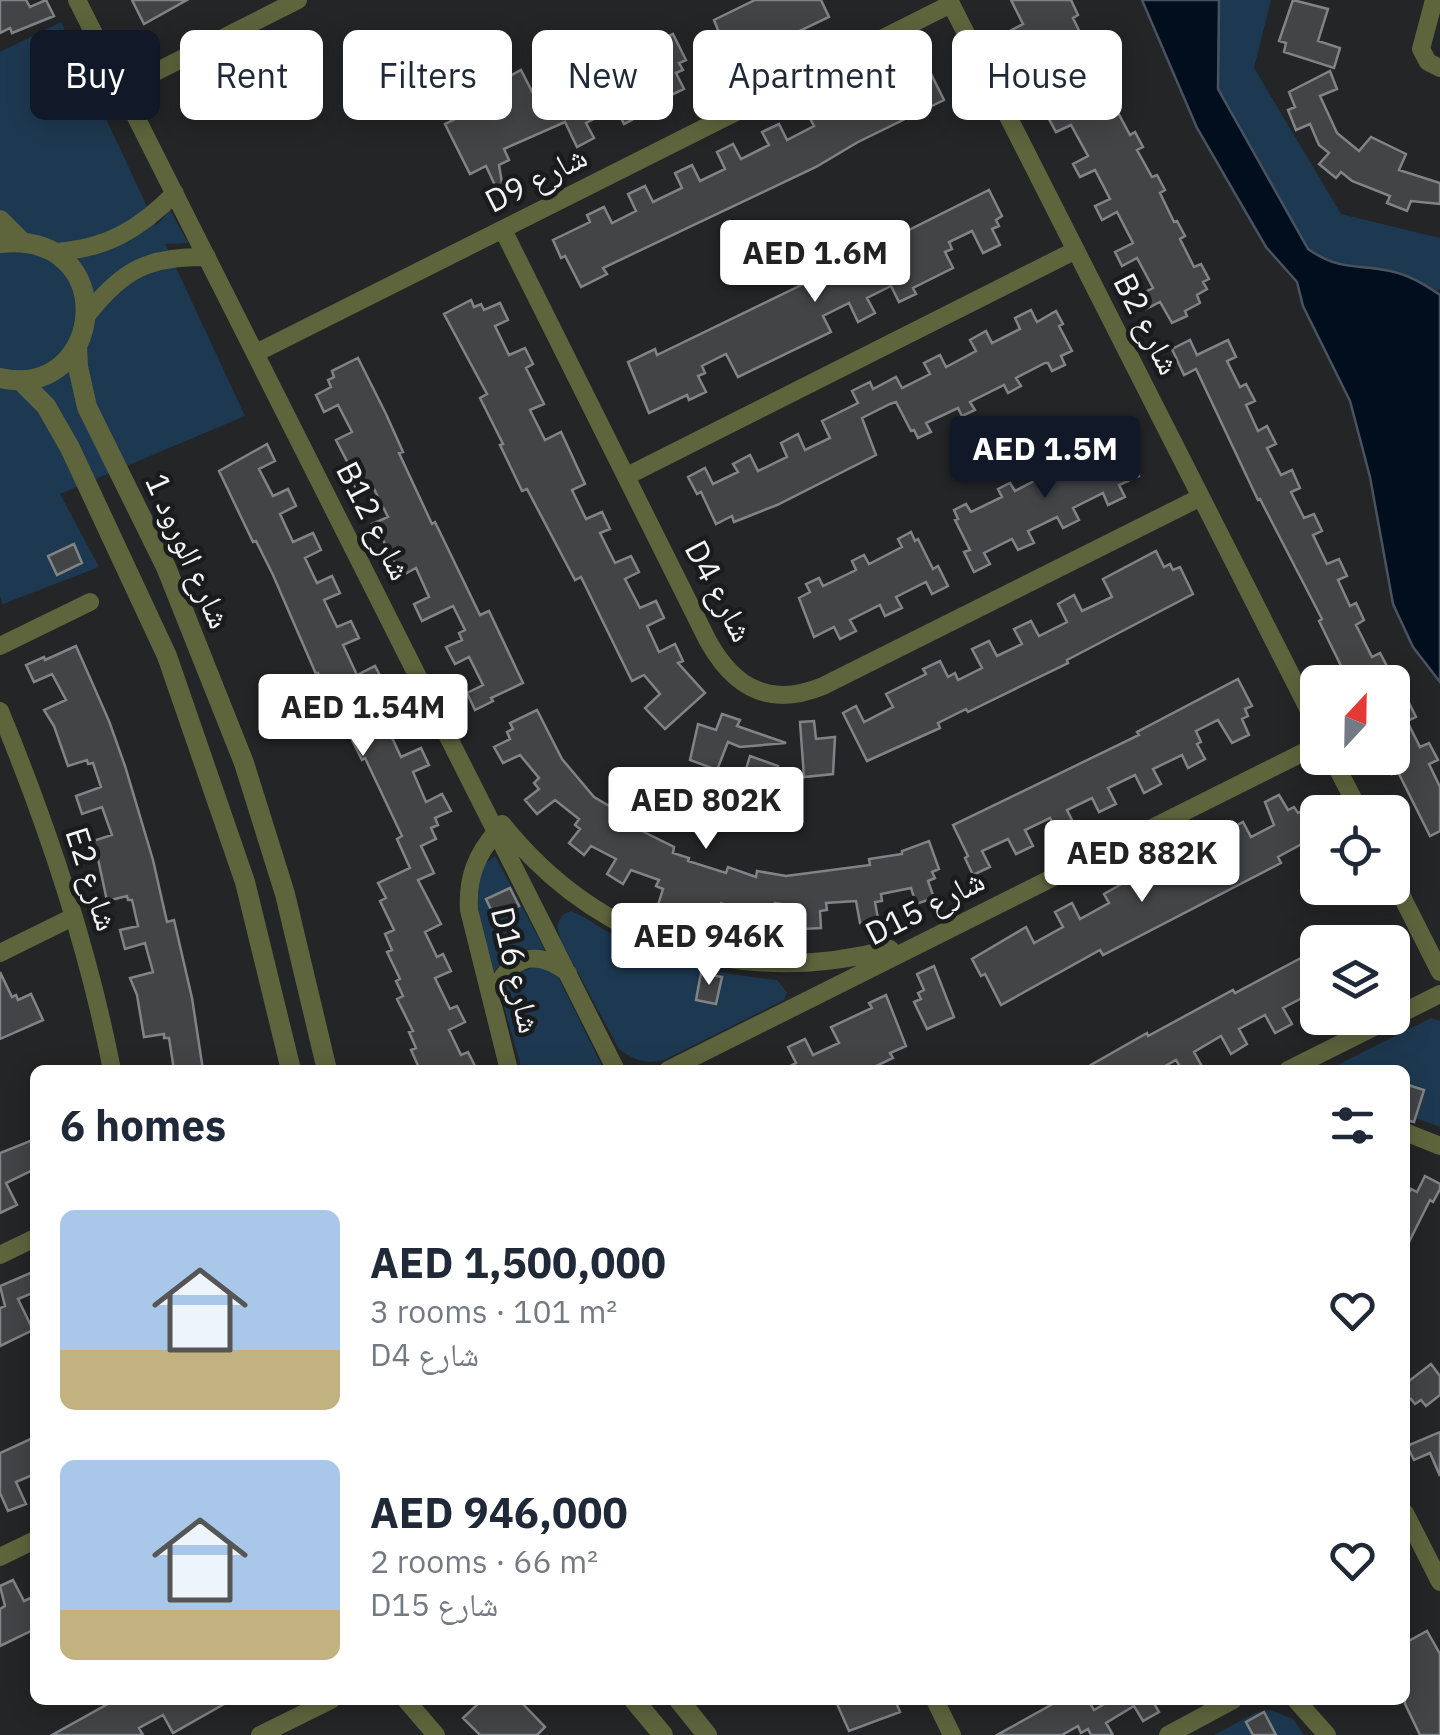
<!DOCTYPE html>
<html lang="en">
<head>
<meta charset="utf-8">
<style>
  body { margin:0; font-family:"IBM Plex Sans","Noto Naskh Arabic",sans-serif; background:#f6f6f7; color:#1f2937; height:100vh; display:flex; flex-direction:column; font-size:38px; white-space:nowrap }
  * { box-sizing:border-box; margin:0 }
  p { font-size:32px; color:#747a83 }
  .icon { flex:none; width:55px; height:55px; fill:none; stroke:currentColor; stroke-width:2; stroke-linecap:round; stroke-linejoin:round }
  .map { position:relative; flex:1; overflow:hidden }
  .sheet { position:absolute; left:30px; top:1065px; width:1380px; height:640px; display:flex; flex-direction:column; background:#fff; border-radius:15px; box-shadow:0 5px 25px #0003 }
  .sheet>* { flex:none }
  .hud { position:absolute; left:30px; top:30px; width:1380px; height:90px; display:flex; gap:20px }
  .needle { width:65px; rotate:22deg }
  .buttons { position:absolute; left:1300px; top:665px; display:grid; gap:20px }
  .buttons a { display:grid; place-items:center; width:110px; height:110px; border-radius:15px; background:#fff; box-shadow:0 5px 25px #0003; font-size:50px }
  .price { position:absolute; translate:-50% -85px; padding:0 22px; border-radius:10px; background:#fff; color:#222; font-size:32px; line-height:65px; filter:drop-shadow(0 2px 5px #0008) }
  .price::after { content:''; position:absolute; left:50%; top:60px; width:30px; height:22px; margin-left:-15px; background:inherit; clip-path:polygon(0 0,100% 0,50% 100%) }
  .price.selected { background:#111827; color:#fff }
  ul { padding:0; list-style:none }
  li { display:flex; align-items:center; gap:30px; height:250px; padding:0 30px }
  li span { display:grid; place-items:center; flex:none; width:280px; height:200px; border-radius:15px; color:#555 }
  li>.icon { margin-inline-start:auto }
  span .icon { width:120px; height:120px; fill:#fffc; stroke-width:1 }
  li b { font-size:42px }
  h2 { display:flex; justify-content:space-between; align-items:center; height:120px; padding:0 30px; font-size:42px }
  .tag { padding:0 35px; border-radius:15px; background:#fff; box-shadow:0 5px 25px #0003; font-size:35px; line-height:90px }
  .tag.selected { background:#111827; color:#fff }
  .map>svg:first-child { display:block }
  .green { fill:#1d3951 }
  .water { fill:#000e1e; stroke:#49535f; stroke-width:2.5 }
  .building { fill:#424446; stroke:#818487; stroke-width:2.5 }
  .lines { fill:none; stroke-linecap:round; stroke-linejoin:round }
  .minor { stroke:#5e653d; stroke-width:18 }
  .tertiary { stroke:#5e653d; stroke-width:20 }
  .labels { text-anchor:middle; stroke-width:9; stroke-linejoin:round; paint-order:stroke }
  .street-label { font-size:32px; fill:#f3f4f6; stroke:#191b1d }
</style>
</head>
<body>
<div class="map">
<svg width="1440" height="1735" viewBox="0 0 1440 1735">
  <rect width="100%" height="100%" fill="#232527"/>
  <path class="green" d="M1219 0H1271L1254 68 1341 214 1440 238V289L1436 291C1421 282 1409 275 1392 271 1358 263 1339 272 1308 249L1218 89Z
    M61 22 156 226 170 210 188 243 165 244 245 416 60 494 99 567 3 604 0 596V52Z
    M495 856 545 950C519 945 501 959 489 980L475 888 483 865Z
    M571 911C590 919 607 933 626 942 674 964 724 975 777 980L787 992 784 1000 664 1060C645 1064 635 1061 619 1049L561 941 557 926 562 915Z
    M537 966 548 968 558 977 604 1070H522L501 996 514 974Z
    M1431 1018 1440 1021V1127L1405 1114V1070H1327Z
    M1270 1710 1293 1719 1304 1735H1214L1257 1712Z"/>
  <path class="water" d="M1142 0H1219L1218 89 1308 249C1339 271 1357 264 1390 271 1409 275 1424 284 1440 295V682L1413 647 1393 604 1370 477 1350 401 1303 306 1297 282 1266 247 1197 128Z"/>
  <path class="building" d="M0 0H26L30 7 46 0 54 16 12 33 10 28 0 33Z
    M132 0H187L144 24Z
    M755 0H821L829 17 789 36 792 43 775 51 767 35 743 46 751 62 734 70 714 20Z
    M1011 0H1071L1078 15 1073 18 1086 45 1090 43 1098 58 1092 61 1107 89 1112 87 1119 102 1114 105 1130 135 1135 132 1143 147 1137 150 1152 177 1157 175 1165 190 1160 193 1174 222 1177 221 1185 236 1180 239 1194 267 1201 264 1209 279 1203 282 1207 289 1197 295 1200 303 1185 311 1187 316 1172 323 1160 302 1146 309 1139 295 1153 288 1137 258 1122 266 1115 252 1133 243 1117 212 1102 220 1095 206 1110 199 1095 170 1080 177 1073 164 1088 156 1071 125 1056 132 1049 119 1065 111 1049 81 1035 88 1028 75 1045 66 1030 38 1015 45 1008 32 1023 24Z
    M1293 0 1328 9 1318 41 1340 48 1334 68 1284 52 1286 43 1279 41Z
    M673 34 686 60 679 63 683 70 676 73 684 89 667 97 661 85 633 100 641 115 624 124 616 108 586 123 594 138 577 147 565 122 504 149 509 160 499 165 504 195 500 196 486 166 470 174 445 124 490 102 484 90 521 70 539 105 619 65 617 61Z
    M907 58 915 74 922 70 925 77 931 74 944 100 858 142 816 167 603 268 607 274 581 287 565 256 561 258 553 240 590 222 587 215 604 207 612 223 636 211 628 194 645 186 653 202 682 188 675 173 692 165 700 181 725 169 717 152 733 144 741 159 769 145 762 132 779 124 787 140 814 126 805 109 822 101 830 117 856 104 847 86 864 78 872 94 898 81 890 66Z
    M1330 71 1337 89 1320 96 1337 133 1359 151 1371 137 1406 154 1399 170 1440 183V204L1411 201 1407 211 1387 203 1390 196 1352 181 1341 172 1336 178 1319 164 1329 153 1319 145 1310 124 1296 130 1288 110 1295 107 1289 92Z
    M989 190 1002 216 996 220 999 226 992 229 1000 245 983 253 972 231 949 242 952 249 945 252 953 268 913 288 916 294 899 302 891 286 867 298 875 313 858 322 849 303 823 316 831 332 738 377 726 354 702 366 705 373 698 376 706 392 689 400 687 395 649 413 628 362 655 349 657 355 820 276 821 279 894 244 891 239Z
    M471 300 474 307 481 304 484 310 500 303 508 320 495 326 509 355 525 348 533 364 526 368 544 404 530 410 545 440 561 432 585 484 572 490 586 519 602 512 610 529 600 533 615 563 631 556 639 572 625 579 640 608 656 601 664 618 647 626 659 652 675 644 683 661 678 663 705 693 665 729 645 708 660 694 644 675 632 681 581 577 575 580 527 489 522 491 500 445 503 444 480 398 487 394 444 314Z
    M1031 310 1037 322 1056 311 1063 324 1059 326 1072 351 1061 356 1065 365 1052 371 1048 363H1045L1016 378 1021 386 1008 393 1004 385 970 402 975 410 962 416 958 408 926 423 931 432 918 438 914 430 911 431 896 402 890 404 862 418 876 455 777 505 734 522 732 516 716 524 701 492 697 494 688 477 705 468 713 484 738 472 733 464 750 455 758 471 787 457 781 443 798 434 805 450 830 438 822 421 858 403 852 391 870 382 873 389 896 377 902 388 930 374 924 363 940 355 946 367 976 351 970 340 986 331 992 343 1020 329 1015 318Z
    M1190 340 1197 355 1228 340 1236 357 1227 361 1240 387 1246 384 1255 401 1246 405 1258 431 1267 426 1276 444 1267 448 1281 475 1292 470 1300 488 1291 492 1304 518 1314 514 1322 531 1313 535 1327 564 1339 559 1347 576 1338 580 1350 606 1356 603 1364 620 1356 625 1372 657 1380 653 1389 670 1380 674 1384 682H1318L1343 670 1319 621 1322 619 1260 499 1258 500 1196 369 1184 375 1172 349Z
    M358 358 386 414 403 452 399 453 432 524 435 522 480 615 489 611 523 683 491 698 493 701 475 710 467 693 483 685 469 657 455 664 446 647 462 640 459 633 465 630 453 606 422 621 414 604 429 597 416 568 401 576 383 540 380 541 372 524 388 517 374 489 360 496 351 479 355 477 336 440 352 432 338 405 324 412 316 395 331 387 328 380 334 377 332 371Z
    M1101 437 1105 445 1117 439 1139 476 1119 485 1125 497 1108 505 1103 493 1073 508 1079 520 1063 528 1057 517 1028 531 1034 543 1018 550 1012 539 984 553 990 564 974 572 964 552 970 550 955 520 958 519 954 510 966 504 971 512 1002 497 998 489 1010 483 1015 491 1047 474 1042 466 1055 460 1059 468 1090 453 1092 451 1089 443Z
    M267 444 275 461 259 469 273 496 288 489 296 506 280 514 293 542 313 533 321 550 305 558 317 583 332 576 340 593 324 600 337 627 351 621 359 638 343 645 357 675 375 666 384 683 368 690 379 715 397 706 405 723 389 731 401 757 421 748 429 765 413 772 426 802 442 794 451 811 435 818 438 825 431 828 436 839 421 846 434 873 418 880 441 924 425 932 437 957 443 954 451 971 435 978 450 1009 457 1006 465 1022 449 1030 461 1055 468 1052 477 1070H420L411 1050 416 1048 409 1032 413 1031 397 999 403 996 396 981 400 979 387 952 392 950 385 934 394 930 380 901 386 898 378 883 410 868 397 839 402 836 365 758 362 760 318 673 316 674 273 575 256 541 253 542 219 471Z
    M911 532 915 541 918 539 933 569 938 566 948 586 932 594 926 582 896 597 902 608 885 616 880 605 850 620 856 631 840 639 834 627 814 637 799 598 810 592 806 584 819 578 823 586 856 570 852 561 864 555 869 564 902 547 898 539Z
    M74 544 82 563 57 575 48 556Z
    M1156 551 1164 567 1170 564 1173 570 1180 567 1193 594 1067 660 1068 663 968 712 966 709 938 723 940 728 867 761 843 713 856 706 864 722 893 707 886 694 926 674 923 669 940 661 948 677 955 673 958 680 982 668 972 649 989 641 997 656 1022 644 1014 629 1031 621 1039 636 1067 622 1058 604 1074 595 1082 611 1112 597 1103 579Z
    M76 646 109 721 125 766 153 860 167 922 174 920 192 998 203 1070H174L169 1038H164V1034L144 1037 137 995 130 978 153 972 145 943 125 949 120 930 138 926 132 900H128L127 896 107 901 98 859 90 842 112 835 102 807 82 814 76 796 101 787 93 763 88 764 87 760 68 766 54 726 44 710 66 700 52 674 34 682 26 665 44 657 45 660Z
    M1238 679 1252 706 1245 709 1248 716 1242 719 1249 735 1232 743 1218 720 1196 731 1201 742 1197 744 1205 759 1188 768 1182 755 1153 769 1161 784 1144 793 1135 775 1108 788 1116 804 1099 812 1092 798 1067 810 1075 826 1058 834 1050 818 1025 830 1033 846 1016 854 1008 839 982 851 990 867 973 875 965 858 968 856 953 825 1139 735 1137 732Z
    M1392 690 1399 703 1407 699 1416 717 1407 721 1420 747 1429 743 1438 760 1429 764 1440 787V831L1430 836 1398 772 1392 774Z
    M537 710 562 759 594 797 635 821 632 826 674 847 673 853 689 858 688 861 726 873 728 867 756 877 757 871 786 876 870 865 869 859 902 854V851L929 841 939 869 932 872 935 878 928 881 934 898 916 904 911 888 881 894 882 901 875 902 878 919 860 923 856 901 826 903 827 910 820 911 821 928 802 929 801 907 775 903V910H767L765 927 746 925 748 912 721 903 719 910 712 907 706 924 658 905 663 889 656 886 659 880 631 870 623 884 607 874 616 859 591 846 584 855 569 843 580 829 575 825 579 819 555 800 537 814 525 800 539 789 534 783 539 778 520 755 503 763 494 747 510 739 507 732 513 729 510 723Z
    M722 714 740 720 737 726 786 743 740 747 728 742 717 770 690 760 698 724 716 730Z
    M814 721 816 739 835 737 833 774 804 777 800 722Z
    M750 756 778 766 768 794 741 785Z
    M1279 795 1288 810 1294 807 1298 813 1304 810 1318 835 1278 857 1281 863 1103 955 1100 950 1001 1005 985 974 981 976 972 959 1026 927 1034 943 1063 927 1055 912 1072 903 1080 919 1109 903 1104 894 1157 864 1166 879 1193 865 1185 850 1201 841 1210 857 1233 844 1226 831 1243 822 1251 837 1274 825 1265 802Z
    M510 888 519 906 495 918 486 899Z
    M1318 949V1012L1308 995 1283 1008 1292 1024 1275 1033 1265 1015 1239 1029 1247 1044 1231 1054 1221 1036 1194 1052 1204 1070H1182L1176 1060 1158 1070H1082L1147 1033 1148 1036 1233 990 1235 993Z
    M934 966 954 1017 927 1029 914 1002 921 999 918 993 924 990 917 974Z
    M0 972 12 997 16 995 18 1000 31 994 43 1020 0 1039Z
    M701 973 722 977 716 1004 696 1000Z
    M886 995 906 1046 890 1053 893 1058 868 1070H782L796 1063 788 1047 805 1039 813 1055 839 1043 831 1027 872 1008 869 1003Z
    M1405 1084 1424 1090 1414 1122 1405 1120Z
    M35 1139V1169L6 1183 17 1205 0 1213V1153Z
    M1425 1176 1440 1184V1189L1433 1202 1430 1200 1405 1250V1200L1411 1189 1417 1192Z
    M35 1271V1292L18 1299 33 1330 0 1346V1308L5 1306 0 1286Z
    M1431 1364 1440 1376V1395L1426 1406 1421 1400 1415 1404 1411 1399 1405 1403V1384Z
    M1440 1432V1476L1430 1453 1414 1460 1407 1446Z
    M35 1437V1474L16 1482 26 1504 8 1511 0 1493V1453Z
    M13 1580 24 1601 35 1596V1629L0 1646V1609L5 1606 0 1586Z
    M1427 1631 1440 1654V1735H1420L1405 1704V1643Z
    M115 1700H231L173 1733 163 1715 139 1728 143 1735H52Z
    M482 1700H519L545 1727 537 1735H480L463 1718Z
    M846 1700H895L900 1712 849 1731 837 1704Z
    M1060 1700H1088L1094 1710 1111 1700H1152L1159 1712 1143 1721 1134 1706 1106 1723 1113 1735H1091L1088 1729 1081 1733 1078 1726 1062 1735H997Z
    M1264 1712 1276 1735H1253L1246 1722Z"/>
  <g class="lines">
    <path class="minor" d="M77 0 616 1070
      M949 0 1318 728
      M1434 0 1421 49 1428 62 1440 68
      M122 89 298 0
      M503 230 708 641C734 688 770 708 823 686L1201 497
      M55 252C106 249 140 229 175 193
      M87 315C123 269 149 256 207 257
      M256 353 951 4
      M627 476 1076 250
      M0 646 90 602
      M0 711C48 827 88 947 112 1070
      M1332 758 1360 812
      M502 824C600 946 741 988 890 949
      M497 831C476 855 467 878 469 910L509 1070
      M1392 877 1440 972
      M0 953 73 917
      M491 997C508 960 532 945 568 973
      M668 1070 1318 745
      M1288 1070 1440 994
      M1405 1132 1440 1146
      M0 1255 35 1238
      M1405 1513 1440 1582
      M0 1557 35 1540
      M406 1700 436 1735
      M935 1700 952 1735
      M1296 1700 1327 1735
      M260 1735 331 1700
      M1168 1735 1233 1700"/>
    <path class="tertiary" d="M0 220 21 241
      M0 243C122 230 106 401 0 378
      M77 347 78 367 87 407 166 567 244 763 285 894 327 1070
      M20 380 46 406 70 448 167 656 245 882 291 1070
      M634 1700 663 1735
      M679 1700 707 1735"/>
  </g>
  <g class="labels">
    <g class="street-label">
      <text transform="translate(536 179) rotate(-27)" y="11">D9 شارع</text>
      <text transform="translate(1147 324) rotate(63)" y="11">B2 شارع</text>
      <text transform="translate(374 521) rotate(63)" y="11">B12 شارع</text>
      <text transform="translate(188 551) rotate(66)" y="11">شارع الورود 1</text>
      <text transform="translate(719 591) rotate(62)" y="11">D4 شارع</text>
      <text transform="translate(92 879) rotate(72)" y="11">E2 شارع</text>
      <text transform="translate(925 907) rotate(-27)" y="11">D15 شارع</text>
      <text transform="translate(516 970) rotate(77)" y="11">D16 شارع</text>
    </g>
  </g>
</svg>
<div class="buttons">
<a><svg class="needle" viewBox="-14 -14 28 28"><path d="M0-13l5 13h-10z" fill="#e53935"/><path d="M0 13l5-13h-10z" fill="#747a83"/></svg></a>
<a><svg class="icon" aria-label="locate" viewBox="0 0 24 24"><circle cx="12" cy="12" r="6"/><path d="M12 2v4M12 18v4M2 12h4M18 12h4"/></svg></a>
<a><svg class="icon" aria-label="layers" viewBox="0 0 24 24"><path d="M12 4l9 5-9 5-9-5zM3 14l9 5 9-5"/></svg></a>
</div>
<b class="price" style="left:815px;top:305px">AED 1.6M</b>
<b class="price selected" style="left:1045px;top:501px">AED 1.5M</b>
<b class="price" style="left:363px;top:759px">AED 1.54M</b>
<b class="price" style="left:706px;top:852px">AED 802K</b>
<b class="price" style="left:1142px;top:905px">AED 882K</b>
<b class="price" style="left:709px;top:988px">AED 946K</b>
<div class="hud">
<a class="tag selected">Buy</a>
<a class="tag">Rent</a>
<a class="tag">Filters</a>
<a class="tag">New</a>
<a class="tag">Apartment</a>
<a class="tag">House</a>
</div>
<section class="sheet">
<h2>6 homes<svg class="icon" aria-label="filters" viewBox="0 0 24 24"><path d="M4 7h16M4 17h16"/><circle cx="9" cy="7" r="2"/><circle cx="15" cy="17" r="2"/></svg></h2>
<ul>
<li><span style="background:linear-gradient(#a9c7e8 70%,#c2b280 0)"><svg class="icon" aria-label="home" viewBox="0 0 24 24"><path d="M3 11l9-7 9 7M6 9v11h12V9"/></svg></span><div><b>AED 1,500,000</b><p>3 rooms · 101 m²</p><p>D4 شارع</p></div><svg class="icon" aria-label="heart" viewBox="0 0 24 24"><path d="M12 20l-8-8c-3-5 5-10 8-4 3-6 11-1 8 4z"/></svg></li>
<li><span style="background:linear-gradient(#a9c7e8 75%,#c2b280 0)"><svg class="icon" aria-label="home" viewBox="0 0 24 24"><path d="M3 11l9-7 9 7M6 9v11h12V9"/></svg></span><div><b>AED 946,000</b><p>2 rooms · 66 m²</p><p>D15 شارع</p></div><svg class="icon" aria-label="heart" viewBox="0 0 24 24"><path d="M12 20l-8-8c-3-5 5-10 8-4 3-6 11-1 8 4z"/></svg></li>
</ul>
</section>
</div>
</body>
</html>
